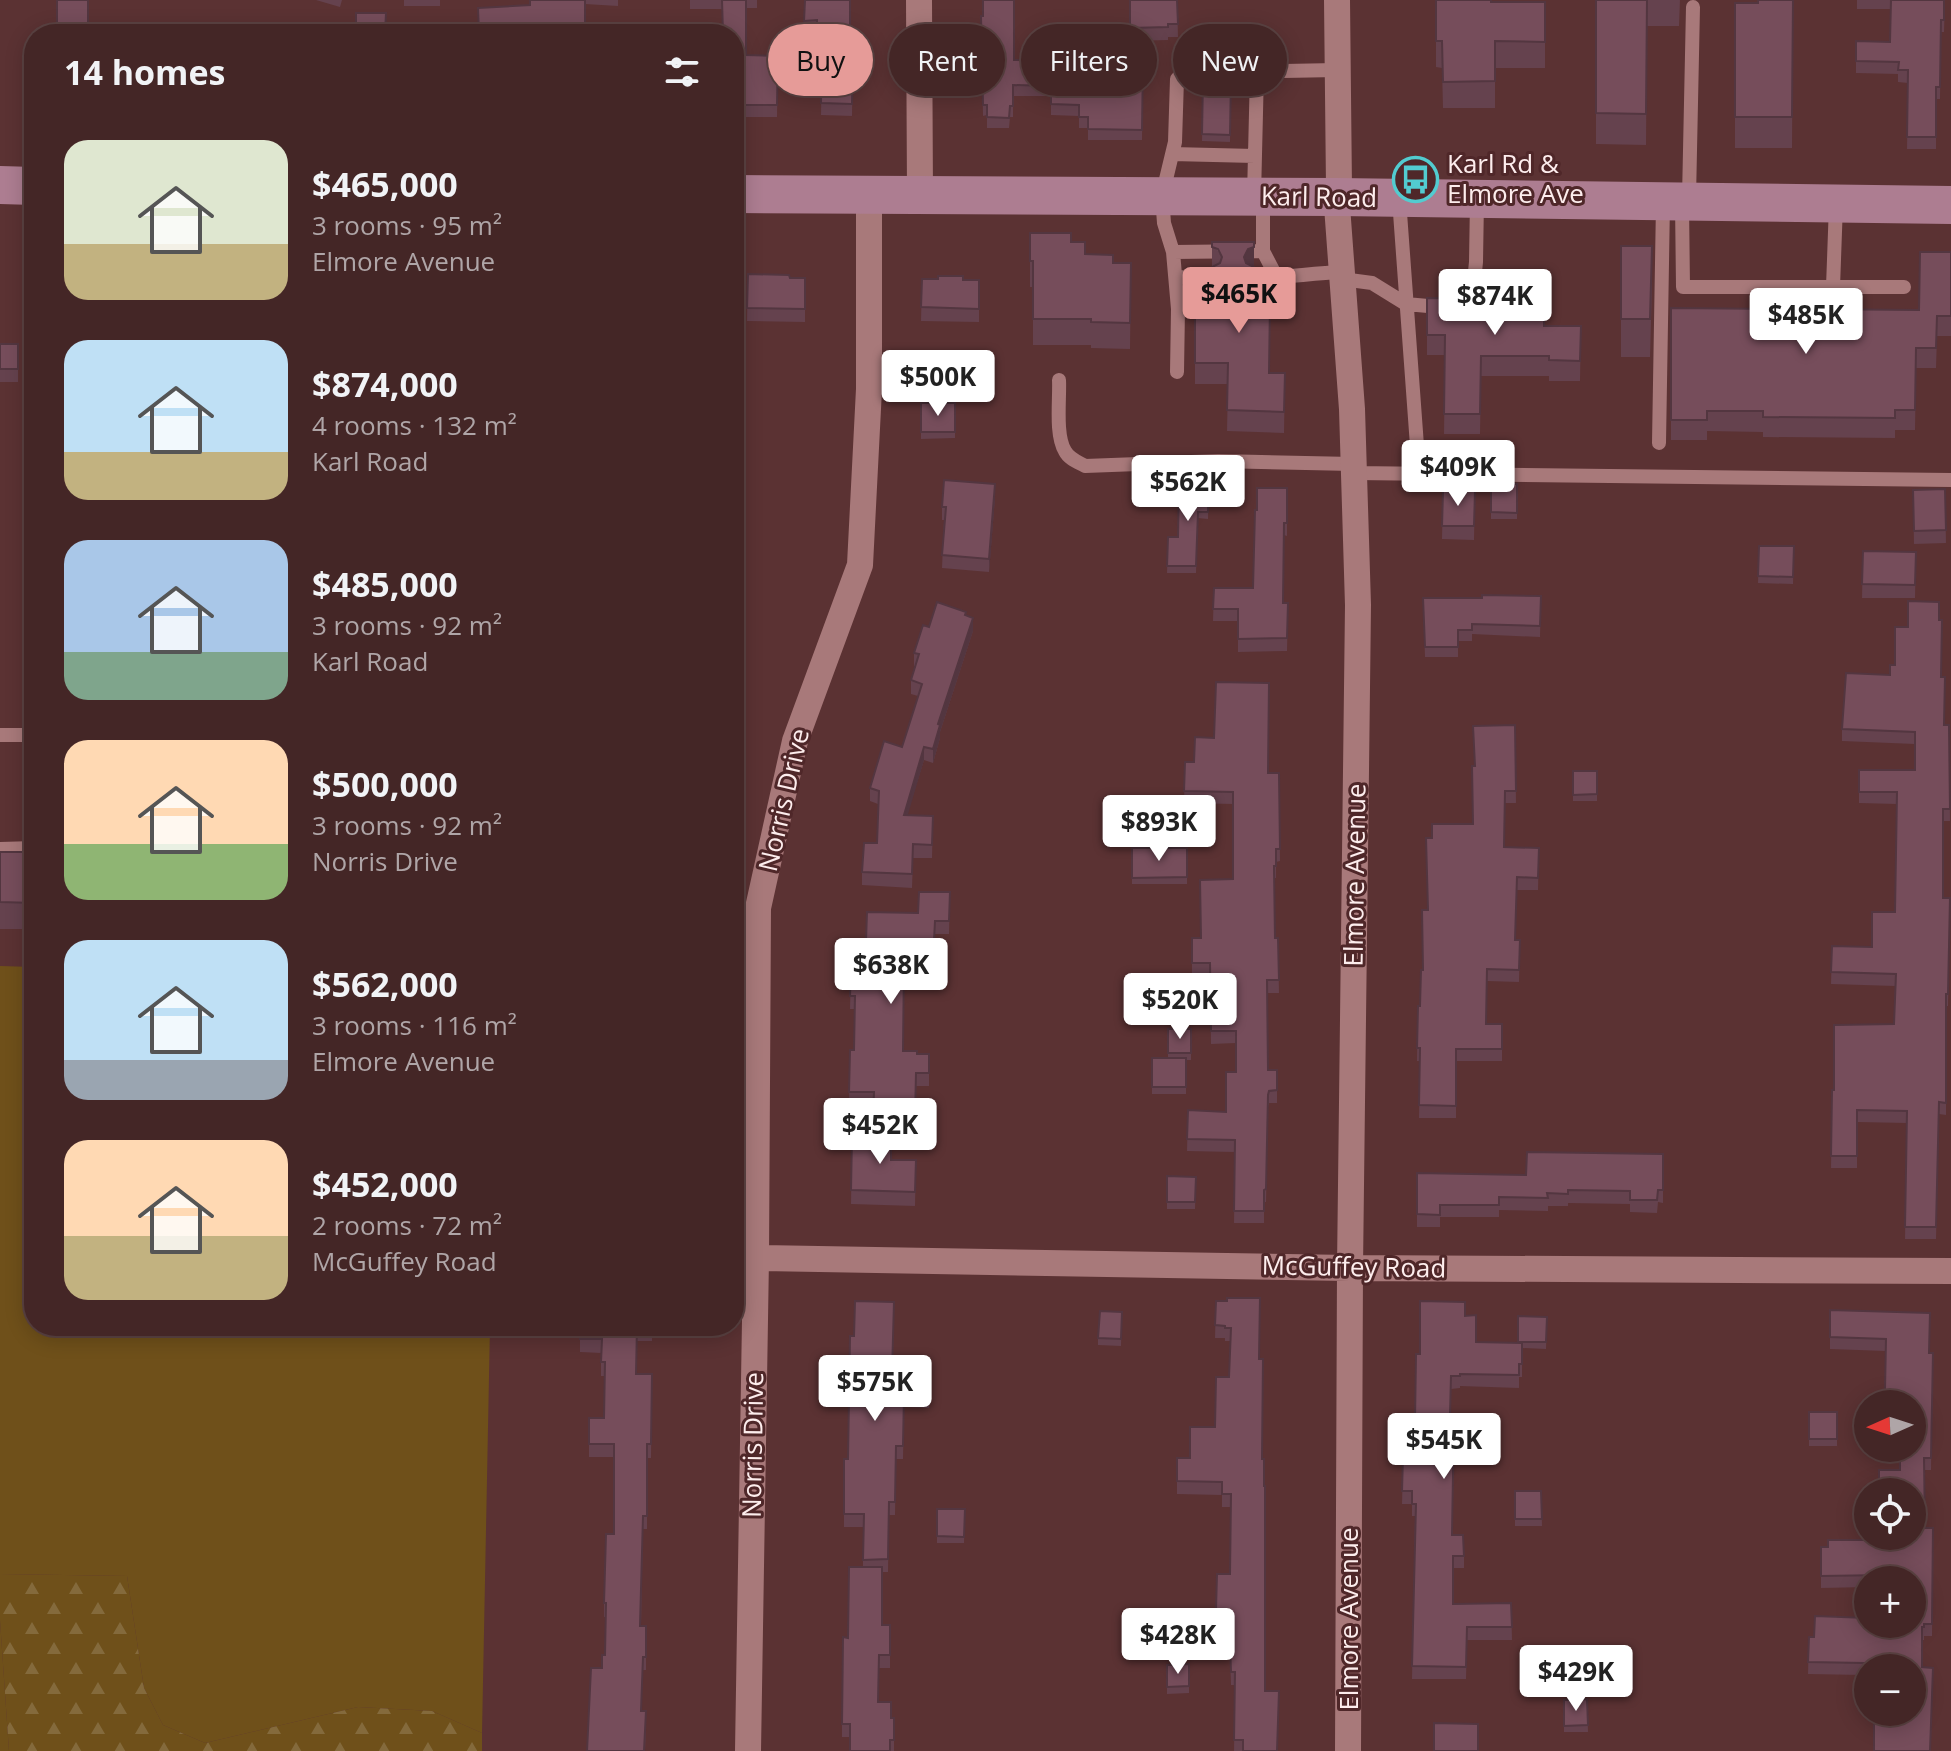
<!DOCTYPE html>
<html lang="en">
<head>
<meta charset="utf-8">
<style>
  body { margin:0; font-family:"Open Sans",sans-serif; background:#4b2e2e; color:#f1f3f6; height:100vh; display:flex; flex-direction:column; font-size:30px; white-space:nowrap }
  * { box-sizing:border-box; margin:0 }
  p { font-size:26px; color:#afa5a7 }
  .icon { flex:none; width:44px; height:44px; fill:none; stroke:currentColor; stroke-width:2; stroke-linecap:round; stroke-linejoin:round }
  .map { position:relative; flex:1; overflow:hidden }
  .panel { position:absolute; left:24px; top:24px; width:720px; height:1312px; display:flex; flex-direction:column; background:#442626; border-radius:32px; box-shadow:0 4px 20px #0003,0 0 0 2px #5c4343 }
  .panel>* { flex:none }
  .top-card { position:absolute; left:768px; top:24px; width:760px; height:72px; display:flex; gap:16px }
  .needle { width:52px; rotate:267deg }
  .controls { position:absolute; left:1854px; top:1390px; display:grid; gap:16px }
  .controls a { display:grid; place-items:center; width:72px; height:72px; border-radius:50%; background:#442626; box-shadow:0 4px 20px #0003,0 0 0 2px #5c4343; font-size:40px }
  .price { position:absolute; translate:-50% -68px; padding:0 18px; border-radius:8px; background:#fff; color:#222; font-size:26px; line-height:52px; filter:drop-shadow(0 2px 4px #0008) }
  .price::after { content:''; position:absolute; left:50%; top:48px; width:24px; height:18px; margin-left:-12px; background:inherit; clip-path:polygon(0 0,100% 0,50% 100%) }
  .price.on { background:#e69b98; color:#111 }
  ul { padding:0; list-style:none }
  li { display:flex; align-items:center; gap:24px; height:200px; padding:0 40px }
  li span { display:grid; place-items:center; flex:none; width:224px; height:160px; border-radius:24px; color:#555 }
  li>.icon { margin-inline-start:auto }
  span .icon { width:96px; height:96px; fill:#fffc; stroke-width:1 }
  li b { font-size:34px }
  h2 { display:flex; justify-content:space-between; align-items:center; height:96px; padding:0 40px; font-size:34px }
  .tag { padding:0 28px; border-radius:36px; background:#442626; box-shadow:0 4px 20px #0003,0 0 0 2px #5c4343; font-size:28px; line-height:72px }
  .tag.on { background:#e69b98; color:#111 }
  .map>svg:first-child { display:block }
  .green { fill:#6f501a }
  .forest { fill:url(#forest-firs) }
  .lines { fill:none; stroke-linecap:round; stroke-linejoin:round }
  .lane { stroke:#a8797a; stroke-width:14 }
  .street { stroke:#a8797a; stroke-width:26 }
  .secondary { stroke:#ad7d91; stroke-width:38 }
  .wall { fill:#65424e }
  .shaded-wall { fill:#533640 }
  .building { fill:#764d5b; stroke:#533640; stroke-width:2 }
  .labels { text-anchor:middle; stroke-width:6; stroke-linejoin:round; paint-order:stroke }
  .poi-label { font-size:26px; fill:#fdeded; stroke:#4f2729; text-anchor:start }
  .street-label { font-size:26px; fill:#fdeded; stroke:#4f2729 }
</style>
</head>
<body>
<div class="map">
<svg width="1951" height="1751" viewBox="0 0 1951 1751">
  <defs>
    <pattern id="forest-firs" width="22" height="20" patternUnits="userSpaceOnUse" patternTransform="scale(2)"><rect width="22" height="20" fill="#6f501a"/><path d="M5 1l3.5 6h-7zM16 11l3.5 6h-7z" fill="#846a3c"/></pattern>
  </defs>
  <rect width="100%" height="100%" fill="#5b3233"/>
  <path class="green" d="M0 966 34 967V1326H490L482 1733 432 1711 358 1707 205 1743 163 1725 144 1688 127 1576 0 1574Z
    M0 1620 9 1751H0Z"/>
  <path class="forest" d="M0 1574 127 1576 144 1688 163 1725 205 1743 358 1707 432 1711 482 1733V1751H9L0 1620Z"/>
  <g class="lines">
    <path class="lane" d="M1172 154 1255 156
      M1254 196 1257 71
      M1689 198 1693 7
      M1399 199 1419 473
      M1263 200V251
      M1682 203 1683 287H1904
      M1173 252 1263 251 1277 278V309H1254
      M1176 277 1212 278
      M1254 278C1284 278 1312 273 1342 272
      M1342 279 1372 283 1406 304 1461 309 1472 300 1476 262 1477 200
      M1833 287 1836 204
      M1212 309H1178L1173 252 1164 223 1162 196 1175 142 1177 79 1183 73 1337 70
      M1177 372 1178 309
      M1059 380C1060 399 1055 435 1065 451 1069 459 1078 462 1085 466L1218 461 1353 464
      M1659 443 1663 203
      M1354 473 1951 480
      M0 735H34
      M0 849 34 848"/>
    <path class="street" d="M919 0 920 194
      M1337 0 1339 188 1337 206 1352 409 1358 605 1350 1268 1348 1751
      M756 1258 1350 1268 1951 1271
      M748 1751 756 1258 758 908 795 741 860 565 869 389V195"/>
    <path class="secondary" d="M0 185 34 186
      M734 194 1338 197 1951 205"/>
  </g>
  <path class="wall" d="M316 0H342L340 7Z
    M404 0H440V6H404Z
    M530 0H618V6L585 4V34H478V8L530 5Z
    M690 0H757V8H746V55L778 56 777 117H734V34L722 9H690Z
    M805 0 850 52H853L852 116 821 115 822 49H817V32H804Z
    M1129 0H1177L1178 37H1168V40L1130 41Z
    M1436 0 1491 2H1545V68H1495V108H1443L1442 68 1436 67Z
    M1596 0H1680L1679 26H1647L1646 145 1596 144Z
    M1793 0 1792 148H1735V3H1758Z
    M1857 0H1945L1944 32H1941L1940 99H1936V149H1907L1908 83 1898 82V74L1856 73V41L1890 42 1891 9H1857Z
    M981 16H983L1014 60 1143 62 1142 140H1088V128H1079V116L1051 115V96H1013V117H1010L1009 128H987V115L983 116Z
    M1203 78H1231L1230 142 1202 141Z
    M1030 233 1071 242 1085 254 1113 263H1131L1130 349 1091 348V345H1033V287H1030Z
    M1212 242 1253 303 1270 373H1285L1284 433 1227 431 1228 384H1195V302H1212Z
    M1621 246 1652 284 1650 357H1621Z
    M1951 252V336H1937L1936 368H1916L1915 430H1895V438L1763 437V432L1707 431V440H1671V308L1919 310Z
    M748 274 790 278H805V322L747 321Z
    M922 279 979 280V322L921 321Z
    M1427 298 1544 326H1581L1580 381H1549V376H1481L1480 434H1444L1445 355H1427Z
    M0 344H18V382H0Z
    M921 403H955V438L921 439Z
    M734 467H736L737 536H734Z
    M1209 482 1208 519 1198 518 1196 573H1167L1168 537H1178Z
    M1491 484H1517V519H1491Z
    M1287 488V536L1284 535 1283 603H1288L1287 651 1238 652V621H1213L1214 588H1253L1257 510Z
    M1945 489 1946 543 1914 544 1913 490Z
    M1443 491H1475L1474 540 1442 539Z
    M995 498 989 572 942 568 944 520H942V507Z
    M1759 546H1794L1793 584 1758 583Z
    M1863 551 1916 552 1915 598H1862Z
    M1541 596 1540 637 1472 634V641H1458V657H1425L1423 598Z
    M966 615 973 631 940 732V738L933 763 924 760 907 815 933 816 932 858H913L912 888 862 885V872L877 843 878 804 870 801V788L902 747 918 696 911 694V680L915 666H914V653L929 627Z
    M1939 620 1944 725H1949L1950 821H1943V898H1950L1948 1006H1946V1115L1939 1114 1936 1239H1905L1907 1123 1857 1122V1168H1831L1832 1090H1834L1894 1024 1895 986 1831 984 1832 946 1872 947 1895 912 1897 804 1859 803V770H1915V744L1842 741V729L1890 675 1895 665 1908 627Z
    M1515 725 1516 803H1505L1504 847 1539 848 1538 890H1517L1515 940H1520L1519 982 1487 981 1486 1024H1502V1061H1456V1118H1419L1420 1061H1417L1418 1006H1420L1427 910 1473 824 1474 766Z
    M1185 762 1268 773H1279L1280 861 1276 862V878H1274L1275 938H1278L1279 993H1267L1268 1070H1277V1103H1269L1268 1107 1266 1202H1264V1223H1234L1235 1152 1187 1151 1188 1110 1226 1112 1236 1072V1043L1211 1044 1210 975H1192V938H1201L1233 879V804L1184 803Z
    M1573 771H1597V801H1573Z
    M34 839V929H0V852H29Z
    M1132 848H1187V884H1132Z
    M950 892 949 934H935L933 974 904 973 903 1051 917 1054H929V1086H916L915 1132 873 1131 874 1105H849L850 1050H854L855 1009H850L851 969H865L918 913Z
    M1168 1029H1191V1060H1186V1094H1152V1058H1168Z
    M852 1135 891 1160H916L915 1206 851 1204Z
    M1663 1154V1203L1658 1202 1657 1213 1630 1212V1204L1568 1203V1206H1548V1211L1499 1210V1217H1440V1227H1417V1173L1526 1175Z
    M1167 1176 1196 1177 1195 1209H1167Z
    M1216 1301 1259 1359 1262 1459 1265 1691 1277 1751H1234L1235 1685H1231L1230 1657 1219 1656V1622H1216L1217 1574H1230L1231 1507H1222V1495L1177 1494V1458H1190L1215 1427 1229 1377 1231 1341H1225V1338H1215Z
    M1830 1310 1929 1353H1933L1931 1470H1924L1925 1528H1933L1932 1636H1924V1640H1922L1912 1712 1868 1668V1700H1863V1675L1808 1674 1809 1637 1912 1624V1580H1868V1587L1821 1588V1547L1879 1540 1900 1470V1403H1885L1886 1351 1830 1349Z
    M1122 1312 1121 1346 1098 1345V1338Z
    M1465 1316 1476 1342 1518 1343V1316L1547 1317 1546 1349 1522 1348V1377H1519V1388L1460 1386V1388L1451 1389 1450 1416 1453 1535 1464 1556V1568H1453V1604L1511 1603 1512 1640H1467L1466 1679H1412L1415 1516H1412V1504H1402L1404 1420H1415L1420 1354Z
    M580 1326H652V1341H637L636 1374H652L651 1458H647V1529H643L641 1626H646V1670H643L641 1711 646 1724 645 1751H587L605 1655 606 1617H604V1603L614 1534V1457H589V1418H604L605 1376H601V1353L580 1352Z
    M893 1374 930 1389 929 1408 904 1407 903 1459H896L895 1515H889L888 1572H882V1625H890V1668H879V1702L891 1718H894V1751H850V1737H842V1688L848 1638 863 1567V1527H844V1459H848Z
    M1809 1412H1837V1446H1809Z
    M1515 1491H1541L1542 1526H1515Z
    M937 1509H965L964 1543H937Z
    M1189 1664V1693L1167 1694V1665Z
    M1587 1699 1588 1732H1564V1700Z"/>
  <path class="shaded-wall" d="M1254 247V268L1248 270 1244 257 1248 249Z
    M1254 278V299L1248 301 1244 287 1248 280Z
    M995 484V498L989 572V559Z
    M973 618V631L940 732V738L933 763V749L938 724Z
    M924 747V760L904 828V815Z"/>
  <path class="building" d="M57 0H88V34H57Z
    M530 0H585V34H479L478 8 530 5Z
    M722 0H746V55L778 56 777 105H734V34H723Z
    M805 0H850V52H853L852 104 821 103 822 37H817V20L804 21Z
    M983 0H1014V60L1143 62 1142 130 1088 129V117H1079V105L1051 104V86L1013 85V106H1010L1009 118 987 117V105H983L981 16H983Z
    M1130 0H1177L1178 24H1168V27L1130 28Z
    M1436 0H1491V2H1545V42L1495 41V81L1443 82 1442 41H1436Z
    M1596 0H1647L1646 114 1596 113Z
    M1758 0H1793L1792 117H1735V3H1758Z
    M1891 0H1944V20H1941L1940 87H1936V137H1907L1908 70H1898L1899 62 1856 61V41L1890 42Z
    M356 13H386L385 34H356Z
    M1203 78H1231L1230 135 1202 134Z
    M1030 233H1071V242H1085V254L1113 255V263H1131L1130 323 1091 322V319H1033V261H1030Z
    M1212 242H1254V247L1248 249 1244 257 1246 263 1254 267V278L1248 280 1244 287 1246 294 1254 298 1253 303H1270L1269 373H1285L1284 412 1227 410 1228 363H1195V302H1212V298L1218 296 1222 289 1220 283 1212 278V267L1220 263 1222 257 1218 249 1212 247Z
    M1621 246H1652L1650 319H1621Z
    M1920 252H1951V316H1937L1936 348H1916L1915 410H1895V418L1763 417V411H1707V420H1671V308L1919 310Z
    M748 274 789 275 790 278H805V309L747 308Z
    M1508 274 1544 275V326H1581L1580 361 1549 360V356H1481L1480 414H1444L1445 335H1427V298L1507 299Z
    M938 276H963V280H979V309L921 307 922 279H938Z
    M0 344H18V369H0Z
    M921 403H955V432H921Z
    M734 467H736L737 522H734Z
    M944 480 995 484 989 559 942 555 946 507H942Z
    M1179 481 1209 482 1208 512H1198L1196 566H1167L1168 537H1178Z
    M1491 484H1517V513L1491 512Z
    M1257 488H1287V523H1284L1283 603H1288L1287 638 1238 639V609H1213L1214 588H1253L1255 510H1257Z
    M1945 489 1946 530 1914 531 1913 490Z
    M1443 491H1475L1474 526H1442Z
    M1759 546H1794L1793 577 1758 576Z
    M1863 551 1916 552 1915 585 1862 584Z
    M1482 595 1541 596 1540 626 1472 624V630H1458V647H1425L1423 598H1482Z
    M1908 601 1939 602V620H1942L1941 677H1945L1944 725H1949L1950 809H1943V898H1950L1948 994H1946V1103L1939 1102 1936 1227H1905L1907 1111 1857 1110V1156H1831L1832 1090H1834V1025L1894 1024 1896 974 1831 972 1832 946 1872 947V912H1895L1897 792H1859V770H1915V732L1842 729 1846 673 1890 675V665H1895V627H1908Z
    M937 602 966 612 965 615 973 618 938 724 940 725 933 749 924 747 904 815 933 816 932 845 913 844 912 874 862 872 864 843H877L879 791 870 788 884 741 902 747 922 684 911 680 919 654 914 653 923 625 929 627Z
    M1216 682 1269 683 1268 773H1279L1280 849H1276V866H1274L1275 938H1278L1279 980H1267L1268 1070H1277V1090L1269 1091 1268 1095 1266 1189 1264 1190V1211H1234L1235 1140 1187 1139 1188 1110 1226 1112V1072H1236V1031H1211L1210 963H1192V938H1201L1200 880 1233 879V792L1184 791 1185 762H1194L1195 737 1214 738Z
    M1515 725 1516 791H1505L1504 847 1539 848 1538 878 1517 877 1515 940H1520L1519 970 1487 969 1486 1024H1502V1049H1456V1106L1419 1105 1420 1048H1417L1418 1006H1420L1421 970H1423L1422 910H1428L1426 838H1432V824H1473L1472 766H1475L1473 726Z
    M1573 771H1597V794L1573 795Z
    M29 839H34V903L0 902V852H29Z
    M1132 848H1187V877L1132 878Z
    M919 892H950L949 921H935L933 961H904L903 1051H917V1054H929V1073H916L915 1119 873 1118 874 1092H849L850 1050H854L855 996H850L851 969H865L867 912 918 913Z
    M1168 1029H1191V1053H1168Z
    M1152 1058H1186V1087H1152Z
    M852 1135 891 1136V1160H916L915 1192 851 1190Z
    M1527 1152 1663 1154V1190H1658L1657 1200H1630V1191L1568 1190V1194L1547 1193 1548 1198 1499 1197V1205H1440V1215L1417 1214V1173L1526 1175Z
    M1167 1176 1196 1177 1195 1202H1167Z
    M1227 1298H1260L1259 1359H1263L1262 1459H1264V1486H1265V1691H1279L1277 1751H1243V1740H1234L1235 1672H1231L1230 1644H1219V1609H1216L1217 1574H1230L1231 1494H1222V1482L1177 1481V1458H1190V1427H1215L1216 1377H1229L1231 1328H1225V1326L1215 1325 1216 1301H1227Z
    M855 1301 894 1302 892 1374 930 1376 929 1395 904 1394 903 1446H896L895 1502H889L888 1559 863 1560 864 1514H844V1459H848L850 1336H854Z
    M1420 1301 1465 1302V1316L1476 1315V1342L1522 1343V1364H1519V1375L1460 1374V1376H1451L1450 1416H1454L1452 1535H1463L1464 1556H1453V1604L1511 1603 1512 1627H1467L1466 1667 1412 1666 1416 1504H1412V1491H1402L1404 1420H1415L1416 1354H1420Z
    M1830 1310 1930 1313 1929 1353H1933L1931 1458H1924L1925 1528H1933L1932 1624H1924V1627H1922V1667L1933 1668 1930 1751H1874V1712H1912V1668H1868V1688H1863L1864 1663 1808 1662 1809 1637H1814L1815 1616 1868 1618V1624H1912V1580H1886V1575L1821 1576V1547H1828V1540H1879V1536H1912V1492H1879V1470H1900V1448H1912V1404H1900V1391L1885 1390 1886 1339 1830 1337Z
    M1100 1311 1122 1312 1121 1339 1098 1338Z
    M1518 1316 1547 1317 1546 1342H1518Z
    M580 1326H652V1328L637 1327 636 1374H652L651 1444H647V1516H643L640 1626H646V1657H643L641 1711H646L644 1751H587L591 1668H602V1655H605L606 1603H604L606 1534H614V1444H589V1418H604L605 1362H601L602 1339H580Z
    M1809 1412H1837V1439H1809Z
    M1515 1491H1541L1542 1519H1515Z
    M937 1509H965L964 1537 937 1536Z
    M849 1567H882V1625H890V1655H879L878 1702H891V1718H894V1740H890V1751H850V1724H842L843 1637 848 1638Z
    M1189 1664V1686L1167 1687V1665Z
    M1587 1699 1588 1725 1564 1726V1700Z
    M1434 1723 1478 1724V1751H1434Z"/>
  <defs>
    <symbol id="bus-ring" viewBox="-11 -11 22 22"><circle r="9.5" fill="#4f2729" stroke="#52ccd0" stroke-width="1.5"/><path d="M-5-6H5V4H4V6H2V4H-2V6H-4V4H-5ZM-3.5-4V0h7V-4ZM-3.5 1.2v1.5H-2V1.2ZM2 1.2v1.5H3.5V1.2Z" fill="#52ccd0"/></symbol>
  </defs>
  <g fill-rule="evenodd">
    <use href="#bus-ring" x="1390" y="154" width="51" height="51"/>
  </g>
  <g class="labels">
    <g class="poi-label">
      <text x="1447" y="173">Karl Rd &amp;<tspan x="1447" dy="30">Elmore Ave</tspan></text>
    </g>
    <g class="street-label">
      <text transform="translate(1319 197) rotate(1)" y="9">Karl Road</text>
      <text transform="translate(784 800) rotate(-77)" y="9">Norris Drive</text>
      <text transform="translate(1355 875) rotate(-89)" y="9">Elmore Avenue</text>
      <text transform="translate(1354 1267) rotate(1)" y="9">McGuffey Road</text>
      <text transform="translate(753 1445) rotate(-89)" y="9">Norris Drive</text>
      <text transform="translate(1349 1619) rotate(-90)" y="9">Elmore Avenue</text>
    </g>
  </g>
</svg>
<div class="controls">
<a><svg class="needle" viewBox="-14 -14 28 28"><path d="M0-13l5 13h-10z" fill="#e53935"/><path d="M0 13l5-13h-10z" fill="#afa5a7"/></svg></a>
<a><svg class="icon" aria-label="locate" viewBox="0 0 24 24"><circle cx="12" cy="12" r="6"/><path d="M12 2v4M12 18v4M2 12h4M18 12h4"/></svg></a>
<a>+</a>
<a>−</a>
</div>
<b class="price on" style="left:1239px;top:335px">$465K</b>
<b class="price" style="left:1495px;top:337px">$874K</b>
<b class="price" style="left:1806px;top:356px">$485K</b>
<b class="price" style="left:938px;top:418px">$500K</b>
<b class="price" style="left:1458px;top:508px">$409K</b>
<b class="price" style="left:1188px;top:523px">$562K</b>
<b class="price" style="left:1159px;top:863px">$893K</b>
<b class="price" style="left:891px;top:1006px">$638K</b>
<b class="price" style="left:1180px;top:1041px">$520K</b>
<b class="price" style="left:880px;top:1166px">$452K</b>
<b class="price" style="left:875px;top:1423px">$575K</b>
<b class="price" style="left:1444px;top:1481px">$545K</b>
<b class="price" style="left:1178px;top:1676px">$428K</b>
<b class="price" style="left:1576px;top:1713px">$429K</b>
<div class="top-card">
<a class="tag on">Buy</a>
<a class="tag">Rent</a>
<a class="tag">Filters</a>
<a class="tag">New</a>
</div>
<section class="panel">
<h2>14 homes<svg class="icon" aria-label="filters" viewBox="0 0 24 24"><path d="M4 7h16M4 17h16"/><circle cx="9" cy="7" r="2"/><circle cx="15" cy="17" r="2"/></svg></h2>
<ul>
<li><span style="background:linear-gradient(#dfe7d0 65%,#c2b280 0)"><svg class="icon" aria-label="home" viewBox="0 0 24 24"><path d="M3 11l9-7 9 7M6 9v11h12V9"/></svg></span><div><b>$465,000</b><p>3 rooms · 95 m²</p><p>Elmore Avenue</p></div></li>
<li><span style="background:linear-gradient(#bfe0f5 70%,#c2b280 0)"><svg class="icon" aria-label="home" viewBox="0 0 24 24"><path d="M3 11l9-7 9 7M6 9v11h12V9"/></svg></span><div><b>$874,000</b><p>4 rooms · 132 m²</p><p>Karl Road</p></div></li>
<li><span style="background:linear-gradient(#a9c7e8 70%,#7fa58c 0)"><svg class="icon" aria-label="home" viewBox="0 0 24 24"><path d="M3 11l9-7 9 7M6 9v11h12V9"/></svg></span><div><b>$485,000</b><p>3 rooms · 92 m²</p><p>Karl Road</p></div></li>
<li><span style="background:linear-gradient(#ffd9b3 65%,#8fb573 0)"><svg class="icon" aria-label="home" viewBox="0 0 24 24"><path d="M3 11l9-7 9 7M6 9v11h12V9"/></svg></span><div><b>$500,000</b><p>3 rooms · 92 m²</p><p>Norris Drive</p></div></li>
<li><span style="background:linear-gradient(#bfe0f5 75%,#9aa5b1 0)"><svg class="icon" aria-label="home" viewBox="0 0 24 24"><path d="M3 11l9-7 9 7M6 9v11h12V9"/></svg></span><div><b>$562,000</b><p>3 rooms · 116 m²</p><p>Elmore Avenue</p></div></li>
<li><span style="background:linear-gradient(#ffd9b3 60%,#c2b280 0)"><svg class="icon" aria-label="home" viewBox="0 0 24 24"><path d="M3 11l9-7 9 7M6 9v11h12V9"/></svg></span><div><b>$452,000</b><p>2 rooms · 72 m²</p><p>McGuffey Road</p></div></li>
</ul>
</section>
</div>
</body>
</html>
